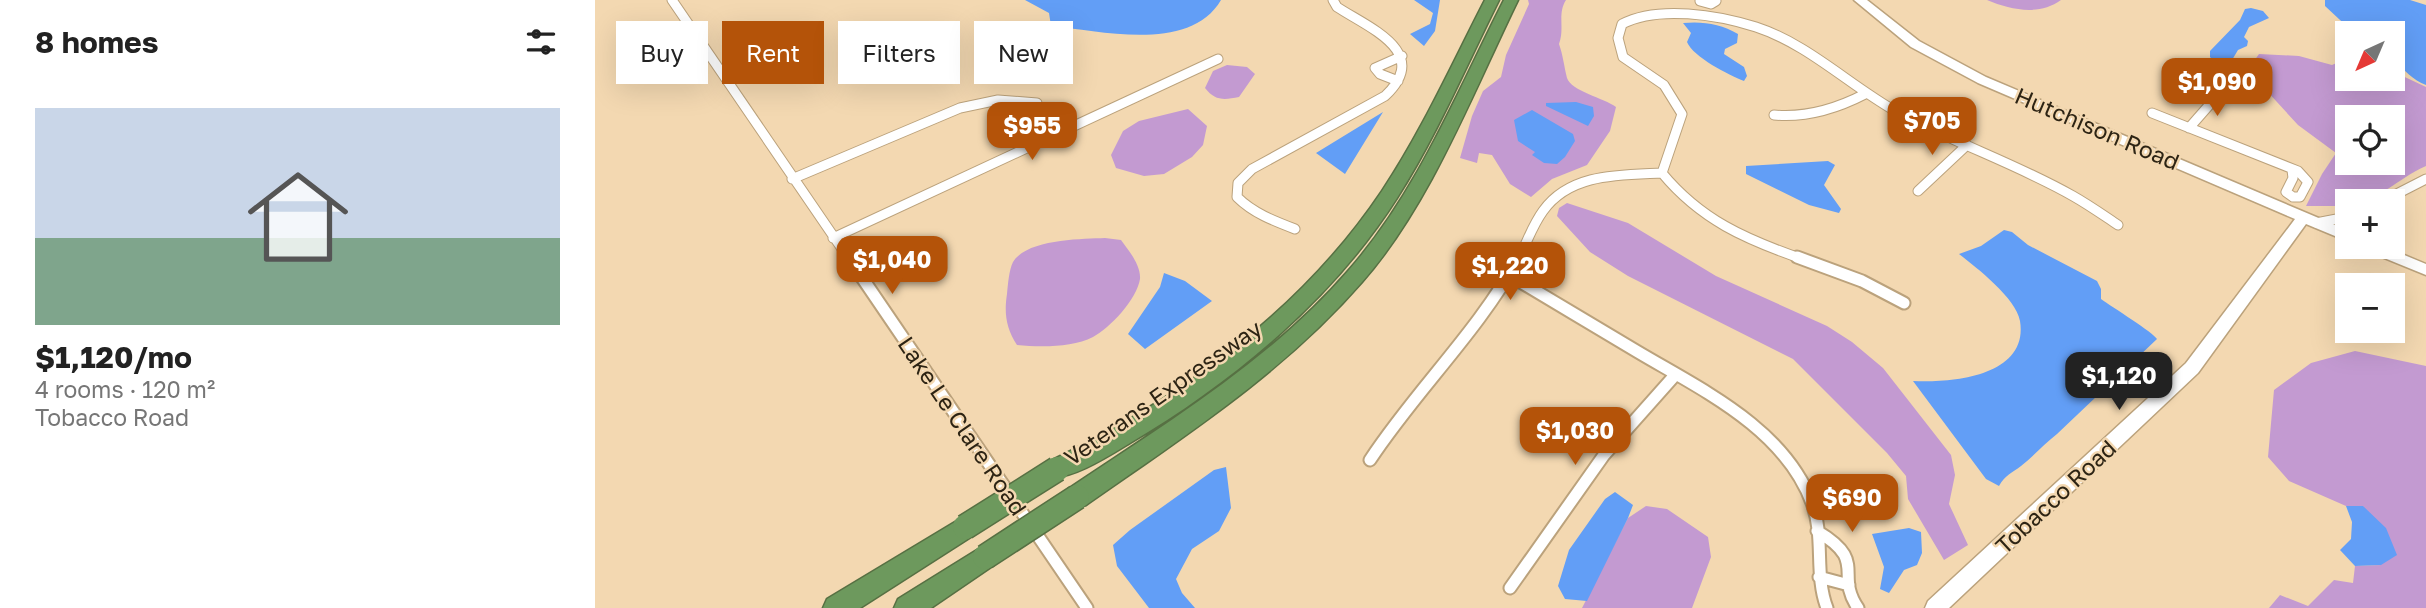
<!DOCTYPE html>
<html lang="en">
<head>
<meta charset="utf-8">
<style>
  body { margin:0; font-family:"Golos Text",sans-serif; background:#f2f2f2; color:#222; height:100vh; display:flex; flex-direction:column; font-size:26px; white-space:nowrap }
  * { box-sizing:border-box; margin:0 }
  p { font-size:23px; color:#767676 }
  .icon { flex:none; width:38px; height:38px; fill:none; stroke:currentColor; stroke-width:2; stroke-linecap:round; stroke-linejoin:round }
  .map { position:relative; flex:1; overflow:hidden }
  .drawer { display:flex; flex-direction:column; background:#fff; width:595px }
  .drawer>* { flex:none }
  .hud { position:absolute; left:21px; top:21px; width:665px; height:63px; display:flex; gap:14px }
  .needle { width:46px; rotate:224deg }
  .controls { position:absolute; left:1740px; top:21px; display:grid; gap:14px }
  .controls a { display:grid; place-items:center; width:70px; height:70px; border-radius:0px; background:#fff; box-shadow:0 7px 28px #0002; font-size:35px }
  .price { position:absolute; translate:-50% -60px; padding:0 16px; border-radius:14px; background:#b45309; color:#fff; font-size:23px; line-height:46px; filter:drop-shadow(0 2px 4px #0008) }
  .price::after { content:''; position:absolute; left:50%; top:42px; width:21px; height:16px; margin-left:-10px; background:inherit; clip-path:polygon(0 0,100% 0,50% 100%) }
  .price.selected { background:#222; color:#fff }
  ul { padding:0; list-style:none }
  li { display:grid; align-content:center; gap:14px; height:371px; padding:0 35px }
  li+li { border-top:2px solid #e0e0e0 }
  li span { display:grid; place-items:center; height:217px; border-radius:0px; color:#555 }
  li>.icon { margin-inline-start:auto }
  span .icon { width:126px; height:126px; fill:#fffc; stroke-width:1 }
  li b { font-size:30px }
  h2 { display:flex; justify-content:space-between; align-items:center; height:84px; padding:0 35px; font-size:30px }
  .tag { padding:0 24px; border-radius:0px; background:#fff; box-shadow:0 7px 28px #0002; font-size:24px; line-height:63px }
  .tag.selected { background:#b45309; color:#fff }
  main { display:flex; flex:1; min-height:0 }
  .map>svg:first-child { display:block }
  .green { fill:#c39ad1; fill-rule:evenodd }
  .water { fill:#629ef6 }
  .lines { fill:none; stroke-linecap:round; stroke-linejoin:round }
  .street-far1-casing { stroke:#bba27c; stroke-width:11 }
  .street-casing { stroke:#bba27c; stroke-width:15 }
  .secondary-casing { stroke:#bba27c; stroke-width:3 }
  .highway-casing { stroke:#577043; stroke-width:3 }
  .street-far1 { stroke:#fff; stroke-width:9 }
  .street { stroke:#fff; stroke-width:11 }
  .secondary { fill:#fff; fill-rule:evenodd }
  .highway { fill:#6d995d; fill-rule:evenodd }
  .highway-bridge-casing { stroke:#577043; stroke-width:27; stroke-linecap:butt }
  .highway-bridge { stroke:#6d995d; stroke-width:24 }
  .labels { text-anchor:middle; stroke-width:5; stroke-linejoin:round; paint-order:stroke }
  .street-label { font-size:23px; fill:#2d2414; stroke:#f3d8b1 }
</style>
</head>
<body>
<main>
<section class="drawer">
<h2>8 homes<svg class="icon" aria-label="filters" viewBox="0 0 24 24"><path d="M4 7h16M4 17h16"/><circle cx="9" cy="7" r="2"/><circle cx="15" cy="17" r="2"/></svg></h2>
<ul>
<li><span style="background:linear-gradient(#c9d6e8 60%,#7fa58c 0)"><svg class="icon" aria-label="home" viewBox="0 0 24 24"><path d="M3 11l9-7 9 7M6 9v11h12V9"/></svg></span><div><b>$1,120/mo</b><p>4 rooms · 120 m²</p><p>Tobacco Road</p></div></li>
</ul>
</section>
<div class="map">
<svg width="1831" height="608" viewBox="0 0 1831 608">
  <rect width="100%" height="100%" fill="#f3d8b1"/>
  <path class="green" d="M933 0H971C962 14 970 28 964 44 968 55 969 66 972 78 976 91 1009 98 1021 107L1015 131 992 165 957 179 936 197 915 184 897 155 884 153 882 163 865 158 877 116 888 91 906 77 911 55 934 4Z
    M1392 0H1466C1444 16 1416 10 1392 0Z
    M1752 52V79H1797V71L1831 87V166C1801 179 1787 201 1752 201V206H1711L1727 174 1741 153 1703 125 1659 77 1662 64 1659 61 1664 54 1704 56 1737 65 1746 61ZM1752 117H1797V163H1752Z
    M632 65 652 67 660 74 644 97C629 100 620 101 610 88L618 71Z
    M593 109 612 126 608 145 597 157 569 174 549 176 521 168 516 155 528 131 544 121Z
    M972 203 1033 223 1121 276 1232 326 1257 342 1288 368 1356 455 1360 475 1354 504 1373 545 1349 560 1313 499 1311 476 1292 453 1198 359 1033 276 995 252 962 216 964 208Z
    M510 238 526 240C534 251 546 265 545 279 542 299 515 328 498 337 477 348 444 347 422 345 411 328 409 313 412 294 413 284 414 270 418 262 432 239 486 239 510 238Z
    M1760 351 1831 366V608H1674L1685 595 1713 606 1739 580 1758 583 1760 566 1786 565 1768 506H1751L1694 481 1673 457 1679 390 1716 363Z
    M1051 506 1072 509 1113 537 1116 557 1097 608H987L1033 518Z"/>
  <path class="water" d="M430 0H626C595 53 507 31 456 26L454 13Z
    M819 0H845L840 31 829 46 815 34 835 24 838 13Z
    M1730 0H1815L1831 5V85C1818 81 1809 68 1797 61V33H1759L1730 6Z
    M1656 8 1668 11 1674 18 1654 27 1649 37 1653 41 1652 46 1643 50 1634 65 1619 61 1615 57V51L1645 20 1650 9Z
    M1088 23C1108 21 1126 24 1143 34L1142 43 1130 49 1129 54 1149 67 1152 76 1149 81C1134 75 1098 57 1092 42L1096 33Z
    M981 102 998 107 999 116 993 126 951 106V103Z
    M937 110 978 134 980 141 970 157 962 164 949 163 937 155 940 152 923 141 919 120Z
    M788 112 750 174 721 153Z
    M1233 161 1240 165 1229 185 1246 209 1244 213 1214 205 1151 174V166Z
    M1409 230 1417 232 1433 245 1502 281 1506 289V299C1517 307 1559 333 1562 339L1462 434C1449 444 1439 456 1426 466 1417 473 1410 475 1404 486L1391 479 1318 381C1355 383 1434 377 1425 321 1421 298 1382 268 1364 254L1386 246Z
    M569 273 590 281 617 301 550 349 533 334 565 287Z
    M631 467 636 508 624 531 597 549 581 579 587 593 600 608H554L522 566 518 545 535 530 619 470Z
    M1020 492 1038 505 1033 518 992 601 970 599 963 586 974 550 1010 499Z
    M1751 506H1768L1791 528 1802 555 1786 565 1760 566 1745 550 1756 539 1757 522Z
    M1314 528 1326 532 1327 553 1322 565 1309 570 1294 593 1285 589 1289 567 1277 534Z"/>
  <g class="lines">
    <defs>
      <path id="street-far1" d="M77 0 254 259
        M1105 1 1116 4 1121 1
        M803 81 785 74 780 68 807 56
        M1557 113 1703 171 1713 182 1705 197H1698
        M1179 115C1212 118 1241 109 1270 94
        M1594 128 1623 95 1640 91
        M1697 170 1698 178 1691 192 1698 197
        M197 179 365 108 403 100 442 103
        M1323 191 1372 145
        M1788 201 1831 179
        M1721 223 1752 217
        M700 229C679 221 658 213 642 197L643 183 657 169 790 96C837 52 774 28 742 7L738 0
        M238 238 623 59
        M923 259C932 243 937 226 948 211 975 173 1025 175 1067 173
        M1207 259C1150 239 1106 220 1067 173L1087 114 1069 85 1028 57 1023 38 1027 24C1063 5 1123 15 1161 27 1213 44 1254 85 1302 112 1359 143 1422 164 1478 196 1494 205 1508 215 1523 225"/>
      <path id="street" d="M253 257 492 608
        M1202 257 1267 281 1309 303
        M914 275C957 301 1000 326 1043 352 1107 390 1189 428 1217 503 1230 537 1219 574 1232 608
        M775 460C821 390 883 332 924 257
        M1222 531C1274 562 1239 573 1263 608
        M1224 577 1254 585
        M915 588 1009 455 1081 374"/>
      <path id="secondary" d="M1259 0H1272L1324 41 1391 77 1752 230V241L1711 224 1603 373 1354 608H1330L1333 601 1591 363 1700 219 1383 83 1316 47Z
        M1770 247H1790L1831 264V275L1772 251Z"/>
      <path id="highway" d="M890 0H904C871 66 842 135 802 198 737 300 638 382 535 443 517 454 472 483 453 476L450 469 453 462C582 401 706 312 787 191 827 131 857 64 890 0Z
        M909 0H923C878 92 835 205 767 282 688 373 588 437 491 505L482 508 473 505 470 497 473 489C571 423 675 361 753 271 822 193 862 92 909 0Z
        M370 516 379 519 383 527 379 535 265 608H228L232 599Z
        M390 545 399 549 403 557 399 565 336 608H299L303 599Z"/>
    </defs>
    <use href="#street-far1" class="street-far1-casing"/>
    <use href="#street" class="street-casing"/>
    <use href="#secondary" class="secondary-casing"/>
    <use href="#highway" class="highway-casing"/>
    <use href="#street-far1" class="street-far1"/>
    <use href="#street" class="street"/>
    <use href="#secondary" class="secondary"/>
    <use href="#highway" class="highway"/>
    <defs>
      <path id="highway-bridge" d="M370 527 462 469
        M390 557 482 497"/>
    </defs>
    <use href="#highway-bridge" class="highway-bridge-casing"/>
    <use href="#highway-bridge" class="highway-bridge"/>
  </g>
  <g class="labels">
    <g class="street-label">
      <text transform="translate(1502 129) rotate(23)" y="8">Hutchison Road</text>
      <text transform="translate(568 393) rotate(-35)" y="8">Veterans Expressway</text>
      <text transform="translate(367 426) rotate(56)" y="8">Lake Le Clare Road</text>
      <text transform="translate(1461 497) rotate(-43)" y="8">Tobacco Road</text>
    </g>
  </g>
</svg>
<div class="controls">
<a><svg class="needle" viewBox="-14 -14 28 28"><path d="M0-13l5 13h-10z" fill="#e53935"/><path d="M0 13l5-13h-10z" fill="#767676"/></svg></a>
<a><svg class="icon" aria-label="locate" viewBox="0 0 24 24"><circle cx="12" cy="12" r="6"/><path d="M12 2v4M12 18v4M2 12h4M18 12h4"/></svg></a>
<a>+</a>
<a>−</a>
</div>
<b class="price" style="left:1622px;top:118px">$1,090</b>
<b class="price" style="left:1337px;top:157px">$705</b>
<b class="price" style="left:437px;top:162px">$955</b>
<b class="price" style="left:297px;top:296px">$1,040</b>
<b class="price" style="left:915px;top:302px">$1,220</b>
<b class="price selected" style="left:1524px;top:412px">$1,120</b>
<b class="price" style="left:980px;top:467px">$1,030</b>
<b class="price" style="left:1257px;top:534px">$690</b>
<div class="hud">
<a class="tag">Buy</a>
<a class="tag selected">Rent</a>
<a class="tag">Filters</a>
<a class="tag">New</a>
</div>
</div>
</main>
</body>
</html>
